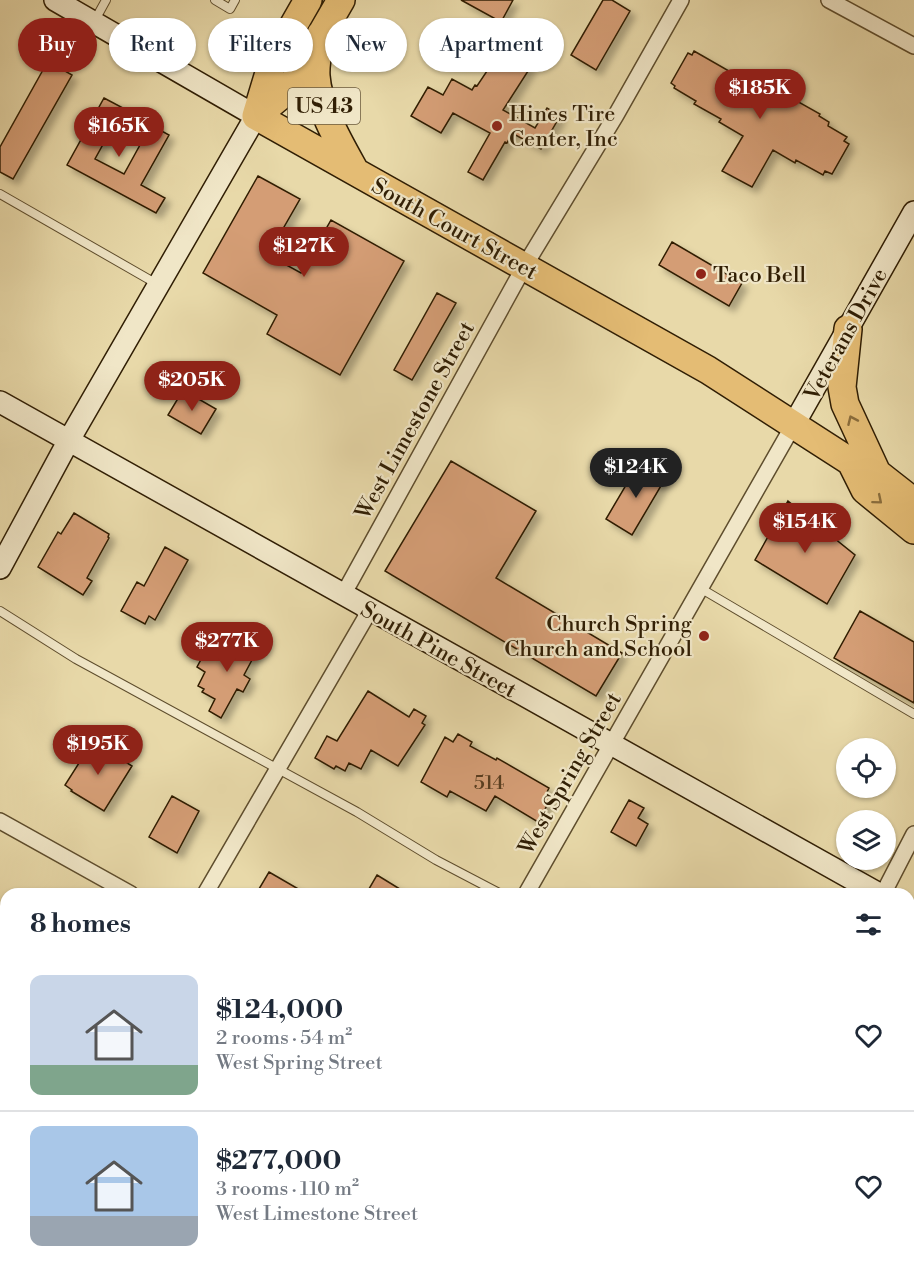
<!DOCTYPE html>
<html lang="en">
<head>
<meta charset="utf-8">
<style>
  body { margin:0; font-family:"Libre Bodoni",serif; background:#f6f6f7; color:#1f2937; height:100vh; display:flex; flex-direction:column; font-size:22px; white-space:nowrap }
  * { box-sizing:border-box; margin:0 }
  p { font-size:20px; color:#747a83 }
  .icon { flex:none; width:33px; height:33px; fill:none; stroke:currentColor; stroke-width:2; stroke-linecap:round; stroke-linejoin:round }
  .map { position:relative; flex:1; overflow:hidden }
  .sheet { position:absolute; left:0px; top:888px; width:915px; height:386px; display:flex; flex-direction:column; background:#fff; border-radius:18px 18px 0 0; box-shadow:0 2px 4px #0004 }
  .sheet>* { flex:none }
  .banner { position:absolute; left:18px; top:18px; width:600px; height:54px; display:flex; gap:12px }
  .controls { position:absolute; left:836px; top:738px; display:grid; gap:12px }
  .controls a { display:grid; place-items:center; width:60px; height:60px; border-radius:50%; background:#fff; box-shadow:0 2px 4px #0004; font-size:30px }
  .price { position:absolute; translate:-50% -51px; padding:0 14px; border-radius:21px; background:#8f2418; color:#fff; font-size:20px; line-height:39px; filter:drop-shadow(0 2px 3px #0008) }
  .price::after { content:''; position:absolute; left:50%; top:36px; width:18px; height:14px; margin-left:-9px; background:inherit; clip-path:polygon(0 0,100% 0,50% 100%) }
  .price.current { background:#222; color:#fff }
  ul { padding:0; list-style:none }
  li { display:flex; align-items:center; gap:18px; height:150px; padding:0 30px }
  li+li { border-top:2px solid #e0e1e3 }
  li span { display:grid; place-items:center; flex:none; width:168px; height:120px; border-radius:12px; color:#555 }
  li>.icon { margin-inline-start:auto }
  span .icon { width:72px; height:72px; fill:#fffc; stroke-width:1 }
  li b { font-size:26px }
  h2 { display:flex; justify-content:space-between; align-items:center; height:72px; padding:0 30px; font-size:26px }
  .chip { padding:0 21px; border-radius:27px; background:#fff; box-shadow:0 2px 4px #0004; font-size:21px; line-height:54px }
  .chip.current { background:#8f2418; color:#fff }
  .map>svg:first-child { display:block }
  .building { fill:#d49d75; stroke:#301e04; stroke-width:1.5; filter:url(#shadow) }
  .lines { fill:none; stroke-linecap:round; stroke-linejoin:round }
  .lane-casing { stroke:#5e4d2d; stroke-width:10 }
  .street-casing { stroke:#5e4d2d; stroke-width:18 }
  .secondary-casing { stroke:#301e04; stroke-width:24 }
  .highway-casing { stroke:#301e04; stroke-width:30 }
  .lane { stroke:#f0e6c7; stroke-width:8 }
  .street { stroke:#f0e6c7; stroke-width:15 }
  .secondary { stroke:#f0e6c7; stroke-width:21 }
  .highway { stroke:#e4bc74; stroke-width:27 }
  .oneway { stroke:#8a6d3c }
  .poi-dot { fill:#8f2418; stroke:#f0e6c7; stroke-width:2 }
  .labels { text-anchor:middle; stroke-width:4.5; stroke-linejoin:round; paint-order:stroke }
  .number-label { font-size:20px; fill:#593e20 }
  .shield { fill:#f0e6c7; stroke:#6a5a3e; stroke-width:1.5 }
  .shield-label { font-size:21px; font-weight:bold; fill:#301e04 }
  .poi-label { font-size:22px; fill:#301e04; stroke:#f0e6c7; text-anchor:start }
  .street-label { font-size:22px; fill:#301e04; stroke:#f0e6c7 }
</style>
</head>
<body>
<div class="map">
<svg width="914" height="1273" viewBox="0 0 914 1273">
  <defs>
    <filter id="shadow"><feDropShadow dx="5.5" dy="5.5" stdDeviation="3" flood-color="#0004"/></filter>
  </defs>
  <rect width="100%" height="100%" fill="#e8d9a9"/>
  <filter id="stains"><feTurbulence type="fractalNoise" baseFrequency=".00333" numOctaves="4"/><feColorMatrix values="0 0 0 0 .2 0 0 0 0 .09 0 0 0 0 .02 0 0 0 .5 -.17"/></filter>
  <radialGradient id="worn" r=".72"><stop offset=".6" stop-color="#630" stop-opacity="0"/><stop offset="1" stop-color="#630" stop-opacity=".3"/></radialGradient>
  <path class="building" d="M461 0H513L501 22Z
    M603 0H612L630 11 596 70 571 55Z
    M501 50 530 68 503 110 535 128 547 108 560 116 541 149 512 133 507 143 505 142 483 180 468 172 490 133 453 113 441 133 411 116 428 87 443 95 452 79 472 90 475 85 477 86Z
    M694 51 734 74 736 71 748 77 749 74 820 114 819 116 829 122 828 126 847 137 844 141 849 144 832 174 825 171 823 175 796 160 795 163 773 150 752 187 722 171 743 136 719 122 721 119 694 104 696 101 674 88 675 86 671 83 688 53 692 55Z
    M48 61 72 75 13 179 0 172V147Z
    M104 98 123 108 95 159 124 174 151 125 169 135 141 185 165 198 156 213 67 165Z
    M258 176 300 199 268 255 301 273 331 220 404 261 340 375 267 334 277 315 203 273Z
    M672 242 742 283 729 306 659 265Z
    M437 293 456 303 412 380 394 370Z
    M183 390 216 409 201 434 168 415Z
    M451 461 536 511 496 578 622 653 596 696 385 571Z
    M639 463 665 479 632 535 606 519Z
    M788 501 855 555 827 604 755 560Z
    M74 513 109 534 108 537 109 538 87 578 92 581 83 595 38 567 58 532 61 534Z
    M165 547 188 560 155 620 149 616 145 624 121 611 137 582 144 586Z
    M860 611 914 642V703L834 658Z
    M247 635 261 643 244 675 250 679 243 692 237 689 221 718 209 711 215 699 202 692 204 689 198 686 205 672 197 667 204 654 212 658 220 643 238 653Z
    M368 691 409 717 414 709 426 716 422 723 425 725 398 766 371 750 361 769 349 763 345 771 336 766 334 769 315 758 327 736 337 741Z
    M458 734 472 742 470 746 496 760 497 758 549 788 547 792 552 796 538 822 495 796 486 811 450 791 447 797 421 782 445 737 453 742Z
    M93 741 132 766 104 811 71 791 72 790 65 785Z
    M172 796 199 811 177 853 149 837Z
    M629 800 644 808 638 818 648 824 636 846 611 832Z
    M269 872 307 894H256Z
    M377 875 408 894H366Z"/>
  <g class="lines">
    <defs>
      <path id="lane" d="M215 0 230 9 235 0
        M95 20 106 0
        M0 194 157 284
        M700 588 914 714
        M0 611 76 659 357 812 436 860 501 894"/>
      <path id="street" d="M829 0 914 46
        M343 595 524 267 616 115 681 0
        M0 821 131 894
        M205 894 370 610
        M526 894 794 424
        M883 894 914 834
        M0 1245 6 1235
        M691 1273 692 1268"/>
      <path id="secondary" d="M0 402 879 894
        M794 424 914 212
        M0 568 69 440 256 116 55 0
        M909 911 914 913"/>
      <path id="highway" d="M321 34C319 47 315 63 316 76 318 107 340 144 355 171
        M256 116 708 370 851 462 877 473 914 502
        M256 116 290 88 341 0
        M256 116 272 63 308 0
        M848 329 842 387 845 404 877 473
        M851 462 865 490 914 530"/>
    </defs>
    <use href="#lane" class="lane-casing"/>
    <use href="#street" class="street-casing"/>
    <use href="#secondary" class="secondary-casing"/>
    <use href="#highway" class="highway-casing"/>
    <use href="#lane" class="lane"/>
    <use href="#street" class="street"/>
    <use href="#secondary" class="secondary"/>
    <use href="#highway" class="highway"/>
  </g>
  <defs><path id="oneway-chevron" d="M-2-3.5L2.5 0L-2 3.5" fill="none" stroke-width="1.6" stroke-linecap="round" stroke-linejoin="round" transform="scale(1.5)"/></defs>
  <g class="oneway">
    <use href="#oneway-chevron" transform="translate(852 420) rotate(-114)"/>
    <use href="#oneway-chevron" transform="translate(878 500) rotate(40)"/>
  </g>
  <g class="poi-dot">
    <circle cx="497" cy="126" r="6"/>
    <circle cx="701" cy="274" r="6"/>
    <circle cx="704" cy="636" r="6"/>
  </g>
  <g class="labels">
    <g class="number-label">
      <text x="489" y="789">514</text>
    </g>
    <rect class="shield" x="288" y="88" width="72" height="36" rx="4.5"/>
    <g class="shield-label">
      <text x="324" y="113">US 43</text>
    </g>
    <g class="poi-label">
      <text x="509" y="121">Hines Tire<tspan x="509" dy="25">Center, Inc</tspan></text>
      <text x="713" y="282">Taco Bell</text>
      <text x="692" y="631" text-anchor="end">Church Spring<tspan x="692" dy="25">Church and School</tspan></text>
    </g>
    <g class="street-label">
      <text transform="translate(455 228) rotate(29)" y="8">South Court Street</text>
      <text transform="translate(845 334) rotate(-61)" y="8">Veterans Drive</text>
      <text transform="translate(414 420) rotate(-61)" y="8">West Limestone Street</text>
      <text transform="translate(439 649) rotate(29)" y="8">South Pine Street</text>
      <text transform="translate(569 773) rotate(-60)" y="8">West Spring Street</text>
    </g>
  </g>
  <rect width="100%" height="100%" filter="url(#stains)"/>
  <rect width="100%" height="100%" fill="url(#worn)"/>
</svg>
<div class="controls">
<a><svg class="icon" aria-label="locate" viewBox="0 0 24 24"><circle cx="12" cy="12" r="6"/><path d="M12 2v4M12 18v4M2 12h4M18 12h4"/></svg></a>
<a><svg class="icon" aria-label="layers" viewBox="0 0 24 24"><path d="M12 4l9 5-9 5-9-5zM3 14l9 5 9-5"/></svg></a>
</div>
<b class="price" style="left:760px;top:120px">$185K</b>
<b class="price" style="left:119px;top:158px">$165K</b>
<b class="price" style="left:304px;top:278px">$127K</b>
<b class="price" style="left:192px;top:412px">$205K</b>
<b class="price current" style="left:636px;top:499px">$124K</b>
<b class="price" style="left:805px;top:554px">$154K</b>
<b class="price" style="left:227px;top:673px">$277K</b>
<b class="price" style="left:98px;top:776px">$195K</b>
<div class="banner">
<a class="chip current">Buy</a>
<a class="chip">Rent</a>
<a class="chip">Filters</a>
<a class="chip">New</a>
<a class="chip">Apartment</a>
</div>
<section class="sheet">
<h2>8 homes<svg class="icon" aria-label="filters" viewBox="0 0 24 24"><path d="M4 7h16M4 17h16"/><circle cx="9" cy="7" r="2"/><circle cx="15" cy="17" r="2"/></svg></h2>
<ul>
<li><span style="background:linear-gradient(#c9d6e8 75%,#7fa58c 0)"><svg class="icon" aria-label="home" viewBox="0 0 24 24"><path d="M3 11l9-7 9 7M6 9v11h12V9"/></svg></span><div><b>$124,000</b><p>2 rooms · 54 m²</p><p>West Spring Street</p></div><svg class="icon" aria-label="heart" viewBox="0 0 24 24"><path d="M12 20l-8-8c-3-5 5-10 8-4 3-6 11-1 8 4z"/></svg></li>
<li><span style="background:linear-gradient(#a9c7e8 75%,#9aa5b1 0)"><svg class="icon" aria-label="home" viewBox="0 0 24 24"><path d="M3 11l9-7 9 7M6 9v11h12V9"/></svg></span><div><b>$277,000</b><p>3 rooms · 110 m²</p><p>West Limestone Street</p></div><svg class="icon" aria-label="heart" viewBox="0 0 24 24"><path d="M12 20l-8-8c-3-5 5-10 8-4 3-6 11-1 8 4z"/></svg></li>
</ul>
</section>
</div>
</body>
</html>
